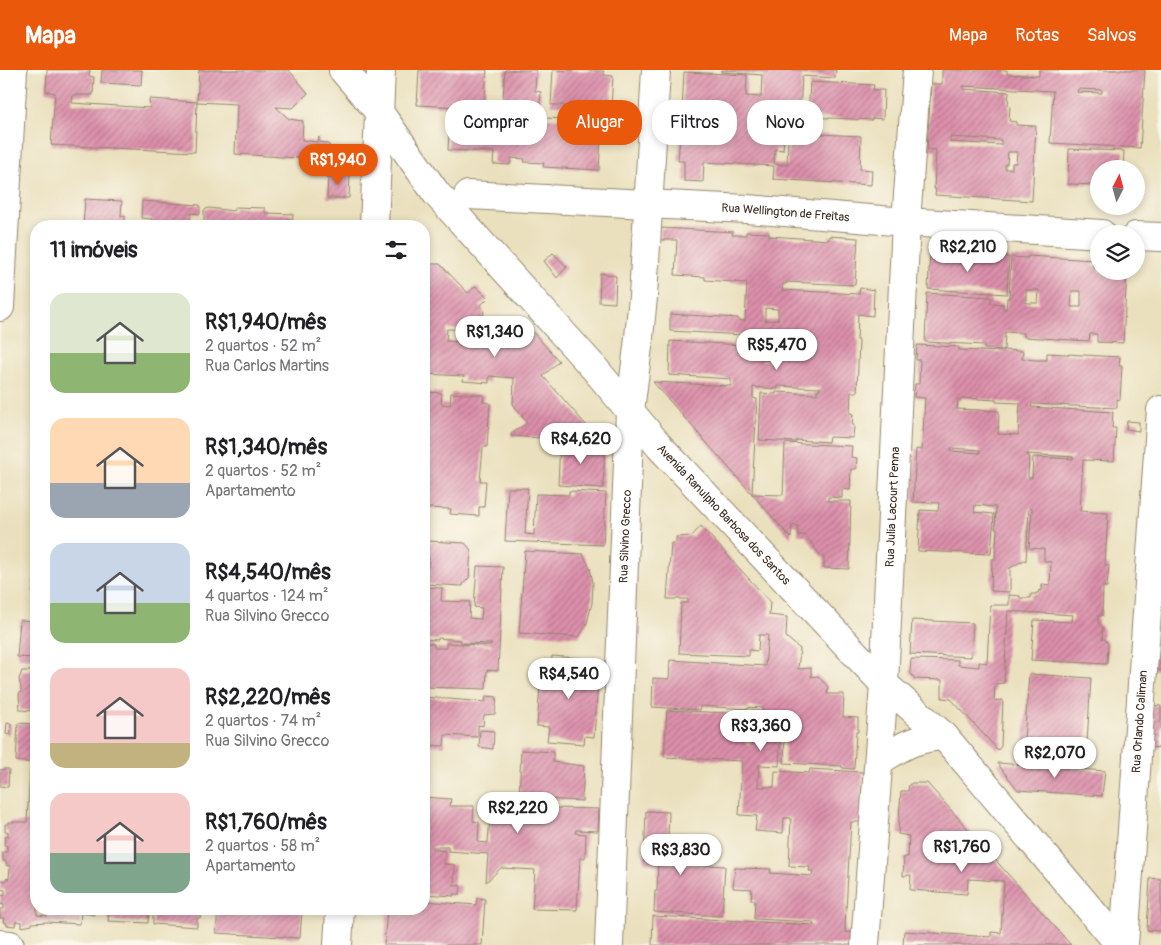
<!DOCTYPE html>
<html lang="pt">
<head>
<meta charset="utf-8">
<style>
  body { margin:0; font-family:Pangolin,sans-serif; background:#f2f2f2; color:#202124; height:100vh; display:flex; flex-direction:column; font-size:19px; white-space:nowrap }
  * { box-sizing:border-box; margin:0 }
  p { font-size:16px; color:#757577 }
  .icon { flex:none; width:28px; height:28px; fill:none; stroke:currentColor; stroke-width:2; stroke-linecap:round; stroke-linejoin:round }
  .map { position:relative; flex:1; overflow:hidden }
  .sheet { position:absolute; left:30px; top:150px; width:400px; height:695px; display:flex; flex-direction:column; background:#fff; border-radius:20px; box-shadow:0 2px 8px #0003 }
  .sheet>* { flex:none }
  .hud { position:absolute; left:445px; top:30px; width:475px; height:45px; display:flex; gap:10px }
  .needle { width:32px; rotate:6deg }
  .buttons { position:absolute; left:1090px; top:90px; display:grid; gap:10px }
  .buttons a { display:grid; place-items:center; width:55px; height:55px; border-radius:50%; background:#fff; box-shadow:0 2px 8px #0003; font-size:25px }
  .price { position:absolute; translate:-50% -42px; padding:0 11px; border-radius:18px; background:#fff; color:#222; font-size:16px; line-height:32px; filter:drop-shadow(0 1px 2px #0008) }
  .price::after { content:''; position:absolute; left:50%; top:30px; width:15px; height:11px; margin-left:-8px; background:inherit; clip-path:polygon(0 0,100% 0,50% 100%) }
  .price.on { background:#ea580c; color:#fff }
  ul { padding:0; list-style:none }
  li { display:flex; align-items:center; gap:15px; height:125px; padding:0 20px }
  li span { display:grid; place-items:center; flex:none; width:140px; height:100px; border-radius:15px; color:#555 }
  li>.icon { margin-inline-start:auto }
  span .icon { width:60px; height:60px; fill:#fffc; stroke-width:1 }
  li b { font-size:21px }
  h2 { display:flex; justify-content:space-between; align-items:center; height:60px; padding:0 20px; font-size:21px }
  .tag { padding:0 18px; border-radius:20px; background:#fff; box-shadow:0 2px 8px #0003; font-size:18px; line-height:45px }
  .tag.on { background:#ea580c; color:#fff }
  header { display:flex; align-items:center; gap:30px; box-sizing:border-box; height:70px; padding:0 25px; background:#ea580c; color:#fff }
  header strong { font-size:24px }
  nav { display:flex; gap:28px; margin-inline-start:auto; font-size:18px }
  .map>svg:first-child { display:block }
  .building { fill:url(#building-hatch); fill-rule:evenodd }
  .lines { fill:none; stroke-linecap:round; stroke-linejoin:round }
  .minor-casing { stroke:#92856e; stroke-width:30 }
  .minor { stroke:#fff; stroke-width:28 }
  .labels { text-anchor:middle; stroke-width:4; stroke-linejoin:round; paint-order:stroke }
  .street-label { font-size:12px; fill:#3b2a1e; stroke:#fbf7ec }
</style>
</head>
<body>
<header>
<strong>Mapa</strong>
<nav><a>Mapa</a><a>Rotas</a><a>Salvos</a></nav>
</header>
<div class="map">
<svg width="1161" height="875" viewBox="0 0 1161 875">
  <defs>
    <pattern id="building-hatch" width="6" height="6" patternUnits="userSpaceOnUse" patternTransform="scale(1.25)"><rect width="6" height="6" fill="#dc90ab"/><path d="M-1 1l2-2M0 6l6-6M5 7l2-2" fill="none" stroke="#b4768b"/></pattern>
  </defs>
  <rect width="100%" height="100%" fill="#fbf7ec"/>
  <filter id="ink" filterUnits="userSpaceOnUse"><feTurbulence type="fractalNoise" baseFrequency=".02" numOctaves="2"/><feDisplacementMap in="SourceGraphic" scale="10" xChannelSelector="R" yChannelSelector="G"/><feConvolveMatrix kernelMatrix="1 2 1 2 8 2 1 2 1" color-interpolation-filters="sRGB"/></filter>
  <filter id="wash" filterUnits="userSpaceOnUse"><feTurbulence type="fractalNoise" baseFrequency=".0096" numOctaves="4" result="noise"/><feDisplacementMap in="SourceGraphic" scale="20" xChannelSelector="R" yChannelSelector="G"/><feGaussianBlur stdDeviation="1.12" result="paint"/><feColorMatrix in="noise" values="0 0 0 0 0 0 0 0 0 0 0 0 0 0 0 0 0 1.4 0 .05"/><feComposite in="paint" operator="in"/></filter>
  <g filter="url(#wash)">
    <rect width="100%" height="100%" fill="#eae0bd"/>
    <g id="blocks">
      <path class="building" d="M47 0H90L89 6 94 7 93 25H73L72 33 150 38 149 29 197 32 195 82 51 75 55 23 46 21Z
        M102 0H142L141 15 101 13Z
        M199 0H289L308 23 293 38 276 37 289 49 303 51 302 70 317 72 319 67V72L326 73 329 75 332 80 333 89H315L235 84 237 34 197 32Z
        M419 0H487L484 38 417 35Z
        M505 0H536L535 21 541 22 539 44 528 43 527 47 602 51 599 100 543 97 544 93 524 92 525 89 511 88 510 95 493 94 494 82 448 80 450 44 497 46V42H502Z
        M553 0 604 1V5L613 6 611 37 607 36V48L564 46V35H551Z
        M722 0H836L835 8 802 6 799 58 785 57 783 80 775 79 774 94 787 95 788 69 797 70 798 63 861 66 860 99 872 100 871 115 773 109 774 96 704 92 703 112 684 111V91H678L681 52H685V42H682L684 2 747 5 746 26 761 27 762 5 721 2Z
        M942 0H1007V4L1039 6V0H1145L1140 78 1050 73 1053 21 963 16V19L1009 22 1008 35 1010 36 1009 51 1016 52V55L1036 56 1032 131 935 125 936 119H934L936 80 927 79 931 14H942ZM1078 19 1102 20V23L1077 22ZM950 67 1001 70V75L950 72ZM1008 82H1017L1016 93H1012V99H1005V94H1007Z
        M810 12 874 15 873 20H884L883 49 872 48V50L808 47Z
        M1069 79 1124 81 1123 99H1099V115L1068 114Z
        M328 104 350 106 349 128H327Z
        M85 129 122 131 121 146H125V156H83Z
        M142 131 200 135V144L191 143 190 156H151L152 149 141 148Z
        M234 137 265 138V143L293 144 292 156H204V140L209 138 234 141Z
        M661 158 733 162 732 165H746V162L769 163V166L829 170V166L858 168 855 215 787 212 786 214H783L782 220 859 224 860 218 874 220 873 246 858 244 857 270H859L857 322H851L850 343 853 344 852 355H854L853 368 829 367 828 372 796 370V372L759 370 761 323 776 324V322L817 324V320H820V318L778 316V319L753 317V328L757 329 752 424 783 425 785 373 852 376 851 387 857 388 856 399H851L850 420 842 419V428L828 427V431H851L849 499 824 498V487H822L805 465H798V456L792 455 791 468 752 424 653 312 731 316V309L669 305 670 271 744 275V265L670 261V244L738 248V250L745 251 747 213 705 210V207L675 205 677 170H660ZM765 238 778 239V250L765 251ZM772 274V291L762 290 763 281Z
        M930 182 1009 187 1007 224 928 219Z
        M553 183 567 197 557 208 544 191Z
        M1028 186 1094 190 1093 197H1099V201H1127L1123 273 1097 272V264H1090L1089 271 1024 267V263L1005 262 1004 280 984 279V275L925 272 927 223 991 227V233L1003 234V239H1006L1007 228H1009L1011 187 1028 188ZM1026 220H1039L1038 233H1026ZM1072 221H1081V237H1071Z
        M424 194H440L468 223 476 216 488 228 480 236 484 240 482 260 447 259 446 271 483 273V260L517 262 516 275 533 262 559 291 543 306 601 372 511 366V364L527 353 513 334 514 308 489 306V313L463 311 464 306 424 304 425 271H424Z
        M600 203 616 206 615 233 599 232Z
        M917 275 959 277V280L1003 282V280L1023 281 1022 289 1036 290H1047V283L1120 287 1119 296H1122L1120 330 1117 329V338L1032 334 1031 337 1113 342 1112 358H1116L1114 391 1083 390 1080 441 1108 443 1105 495H1109L1107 517H1103L1102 546H1098V553L1103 558 1102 569H1105L1108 574 1107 594 1031 590 1034 550 1072 552 1073 545 1008 541 1004 613 995 614 994 631 1003 630 1001 676 998 680 951 629 942 628V610L915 609 910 602 911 589 958 590V595L979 597V592L987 593 990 535H1009V525L1020 526V528H1031V524H1036V523H1038L1039 520 1042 521V514L1050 515 1051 492 1044 491V479L1029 478 1032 438 1029 439 1026 491 1024 490 1010 498V522L991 521 992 489H995L997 459H995L996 437 975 435 974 442 994 444 991 484 918 481 920 440 938 441 939 433 913 432 916 379 922 380 925 328 914 327 915 314H919L920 290H916ZM962 328 996 330V332L1020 333 1018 365 998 364 999 341 957 339 958 330H961ZM951 378 980 380V383L951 381ZM1027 384 1073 387V389L1033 387 1032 408H1028L1029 386H1027Z
        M424 322 442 323 441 334 450 335 451 323 484 325 483 332 490 333 487 377H483L480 411H486L484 437H479V446L450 444 451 439 424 438Z
        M1127 351 1139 352V361L1126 359Z
        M560 372 605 375 603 418 558 415Z
        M508 418H528L525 464 534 465 536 424 569 425V421L606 423 603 475 505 471Z
        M701 456 770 532 769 545 787 547 786 567 800 579 798 599 811 598V607L818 606 828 617 827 624H844L843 647 858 648V662H856L854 699 842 698V696L784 693 785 658H781L779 696 759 695 758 717H774L775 701 809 703 810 699 863 702 860 752H851L845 857V862L857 863 856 875H652L653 846 814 855 813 852 754 849 755 830H751L752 819 733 818 735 798 771 799 770 803 812 806 813 801H809L810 797 789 796 791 748H784L783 763 755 761 757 746 739 745 742 691 664 687 667 640 748 644 746 674H750L752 642H762L763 638 749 637V639L700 636V640L652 637 653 608 669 609 670 590 765 596 768 565H759L758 581 749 580V586L679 583 681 533H688V529H667L671 473H676V467L692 466Z
        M428 471 465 473 471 480 469 508 463 514V516L424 514V496L428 497 429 488H428Z
        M525 481 583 484 590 498 593 513 592 533 587 553 579 567 519 563Z
        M477 496 503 497 498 601 487 600 486 619 424 617V573L434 574V578H446V573L491 576 492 574 461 573V570L438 568V570L424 569V517L442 518 441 531 470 532 469 548 481 549 482 538 474 537Z
        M35 500H36V523H33Z
        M20 550 36 551V588L17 587Z
        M912 550 973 553 971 587 910 584Z
        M1152 584 1161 585V600L1151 599Z
        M552 586 590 589V597L599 598 594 667 585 666 584 674 547 671 549 657 537 656 541 601 551 602Z
        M22 601H36V641L20 640 19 624 21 622V618L19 609Z
        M1029 604 1091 608 1086 688 1023 684Z
        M486 626 497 627 495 644 484 645 483 656 478 655V667L445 665 444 676 424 675V627L485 632Z
        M1152 635 1161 636V678L1148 677Z
        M7 653 11 654 10 665 6 664Z
        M18 653 36 654V693L16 691Z
        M480 660 494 661 493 679 479 677Z
        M521 680 553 682V692L584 696 582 731 543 729V735L554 734V738L599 739 598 761 576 760 575 763 586 764 585 788H580L577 840 532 839 535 800 501 798 486 812 488 784 448 781V777H432V779L445 781 444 794 455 795 454 815 461 816 460 824H453L454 826 424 824V727L451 729 450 736H474L473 751 479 752 478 772 488 773 491 731 504 733V735L538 737 539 734 519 732Z
        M997 693 1105 701 1102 726 1018 720Z
        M4 699H9L8 717 0 716V700Z
        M30 700 36 701 37 845 48 846V839H94V845L81 843 80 854 47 852 32 853V855L22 857V852L16 851 15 856 6 855 7 853 3 852 4 848H0V839H4V835L0 834V825L5 826V820L0 819 1 810 6 811V808L9 809 10 796 6 795V791H3V782H7V776L4 775 5 767H8V761L5 762V754H9V752H27Z
        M912 713H927L1071 875H903L904 861 991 867V862L1001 863 1004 811 968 809 967 824 910 820 911 805 903 806 904 787H908L909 766 898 764 901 721H908L909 715Z
        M646 741 669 742 667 793 725 796 722 846 654 842 655 821H657L658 793 644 792Z
        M1150 808 1161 809V861L1147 860Z
        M477 828 485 829 482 875H384L387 839H424V831L476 835Z
        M109 839H149L148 853 108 851Z
        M153 839H201L200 848H197V857L153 854Z
        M218 839H302L300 868 216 863Z"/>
    </g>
  </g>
  <g filter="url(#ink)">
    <use href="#blocks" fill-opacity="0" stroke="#92856e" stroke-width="1"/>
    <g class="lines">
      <defs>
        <g id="minor">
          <path id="s1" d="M343 0 379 42 436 123 595 299 660 377 884 614 944 666 1120 875"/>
          <path id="s2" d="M468 125 747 139 906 152 1102 164"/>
          <path d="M374 156 381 0"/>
          <path d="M1136 166 1161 167"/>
          <path d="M0 237 13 0"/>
          <path d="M879 691C903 676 914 668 944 666"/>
          <path d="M0 874 10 875"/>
          <path d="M338 875 340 839"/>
          <path id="s3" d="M609 875 630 341 638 277 643 227 656 0"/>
          <path id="s4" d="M865 875 884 614 906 152 917 0"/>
          <path id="s5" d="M1124 875 1161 340"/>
        </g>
      </defs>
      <use href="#minor" class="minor-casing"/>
      <use href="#minor" class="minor"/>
    </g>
  </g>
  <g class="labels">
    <g class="street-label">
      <text dy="4" stroke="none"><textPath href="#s2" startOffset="318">Rua Wellington de Freitas</textPath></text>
      <text dy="4" stroke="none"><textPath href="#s4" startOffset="439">Rua Julia Lacourt Penna</textPath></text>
      <text dy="4" stroke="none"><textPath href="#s1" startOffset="586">Avenida Ranulpho Barbosa dos Santos</textPath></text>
      <text dy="4" stroke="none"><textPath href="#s3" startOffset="409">Rua Silvino Grecco</textPath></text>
      <text dy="4" stroke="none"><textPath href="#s5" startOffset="224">Rua Orlando Caliman</textPath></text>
    </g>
  </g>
</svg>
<div class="buttons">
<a><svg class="needle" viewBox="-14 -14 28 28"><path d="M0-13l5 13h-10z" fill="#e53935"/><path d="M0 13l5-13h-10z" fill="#757577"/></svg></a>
<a><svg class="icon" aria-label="layers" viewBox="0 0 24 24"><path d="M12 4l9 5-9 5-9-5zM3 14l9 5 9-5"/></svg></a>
</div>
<b class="price on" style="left:338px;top:116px">R$1,940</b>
<b class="price" style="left:968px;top:203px">R$2,210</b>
<b class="price" style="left:495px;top:288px">R$1,340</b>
<b class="price" style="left:777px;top:301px">R$5,470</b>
<b class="price" style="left:581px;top:395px">R$4,620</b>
<b class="price" style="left:569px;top:630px">R$4,540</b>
<b class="price" style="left:761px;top:682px">R$3,360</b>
<b class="price" style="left:1055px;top:709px">R$2,070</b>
<b class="price" style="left:518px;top:764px">R$2,220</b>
<b class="price" style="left:962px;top:803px">R$1,760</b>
<b class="price" style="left:681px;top:806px">R$3,830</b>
<div class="hud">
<a class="tag">Comprar</a>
<a class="tag on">Alugar</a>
<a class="tag">Filtros</a>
<a class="tag">Novo</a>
</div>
<section class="sheet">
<h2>11 imóveis<svg class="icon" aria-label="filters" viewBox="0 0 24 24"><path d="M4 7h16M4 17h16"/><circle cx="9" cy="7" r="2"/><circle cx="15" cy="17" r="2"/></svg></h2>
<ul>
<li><span style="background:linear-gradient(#dfe7d0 60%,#8fb573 0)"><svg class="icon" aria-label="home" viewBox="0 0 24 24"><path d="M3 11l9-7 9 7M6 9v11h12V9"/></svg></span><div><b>R$1,940/mês</b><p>2 quartos · 52 m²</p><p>Rua Carlos Martins</p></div></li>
<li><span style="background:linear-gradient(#ffd9b3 65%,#9aa5b1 0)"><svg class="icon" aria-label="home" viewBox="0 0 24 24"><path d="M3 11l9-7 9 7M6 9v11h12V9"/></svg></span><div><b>R$1,340/mês</b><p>2 quartos · 52 m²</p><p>Apartamento</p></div></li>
<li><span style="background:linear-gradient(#c9d6e8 60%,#8fb573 0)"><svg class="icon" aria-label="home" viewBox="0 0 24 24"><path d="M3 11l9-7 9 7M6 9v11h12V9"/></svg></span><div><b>R$4,540/mês</b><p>4 quartos · 124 m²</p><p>Rua Silvino Grecco</p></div></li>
<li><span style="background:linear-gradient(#f6c9c9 75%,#c2b280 0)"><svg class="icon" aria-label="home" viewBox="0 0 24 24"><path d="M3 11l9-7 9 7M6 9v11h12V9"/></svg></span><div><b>R$2,220/mês</b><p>2 quartos · 74 m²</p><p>Rua Silvino Grecco</p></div></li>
<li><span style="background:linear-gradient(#f6c9c9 60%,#7fa58c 0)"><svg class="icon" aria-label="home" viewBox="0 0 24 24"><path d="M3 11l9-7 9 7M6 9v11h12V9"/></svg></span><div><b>R$1,760/mês</b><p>2 quartos · 58 m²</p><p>Apartamento</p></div></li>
</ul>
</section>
</div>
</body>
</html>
